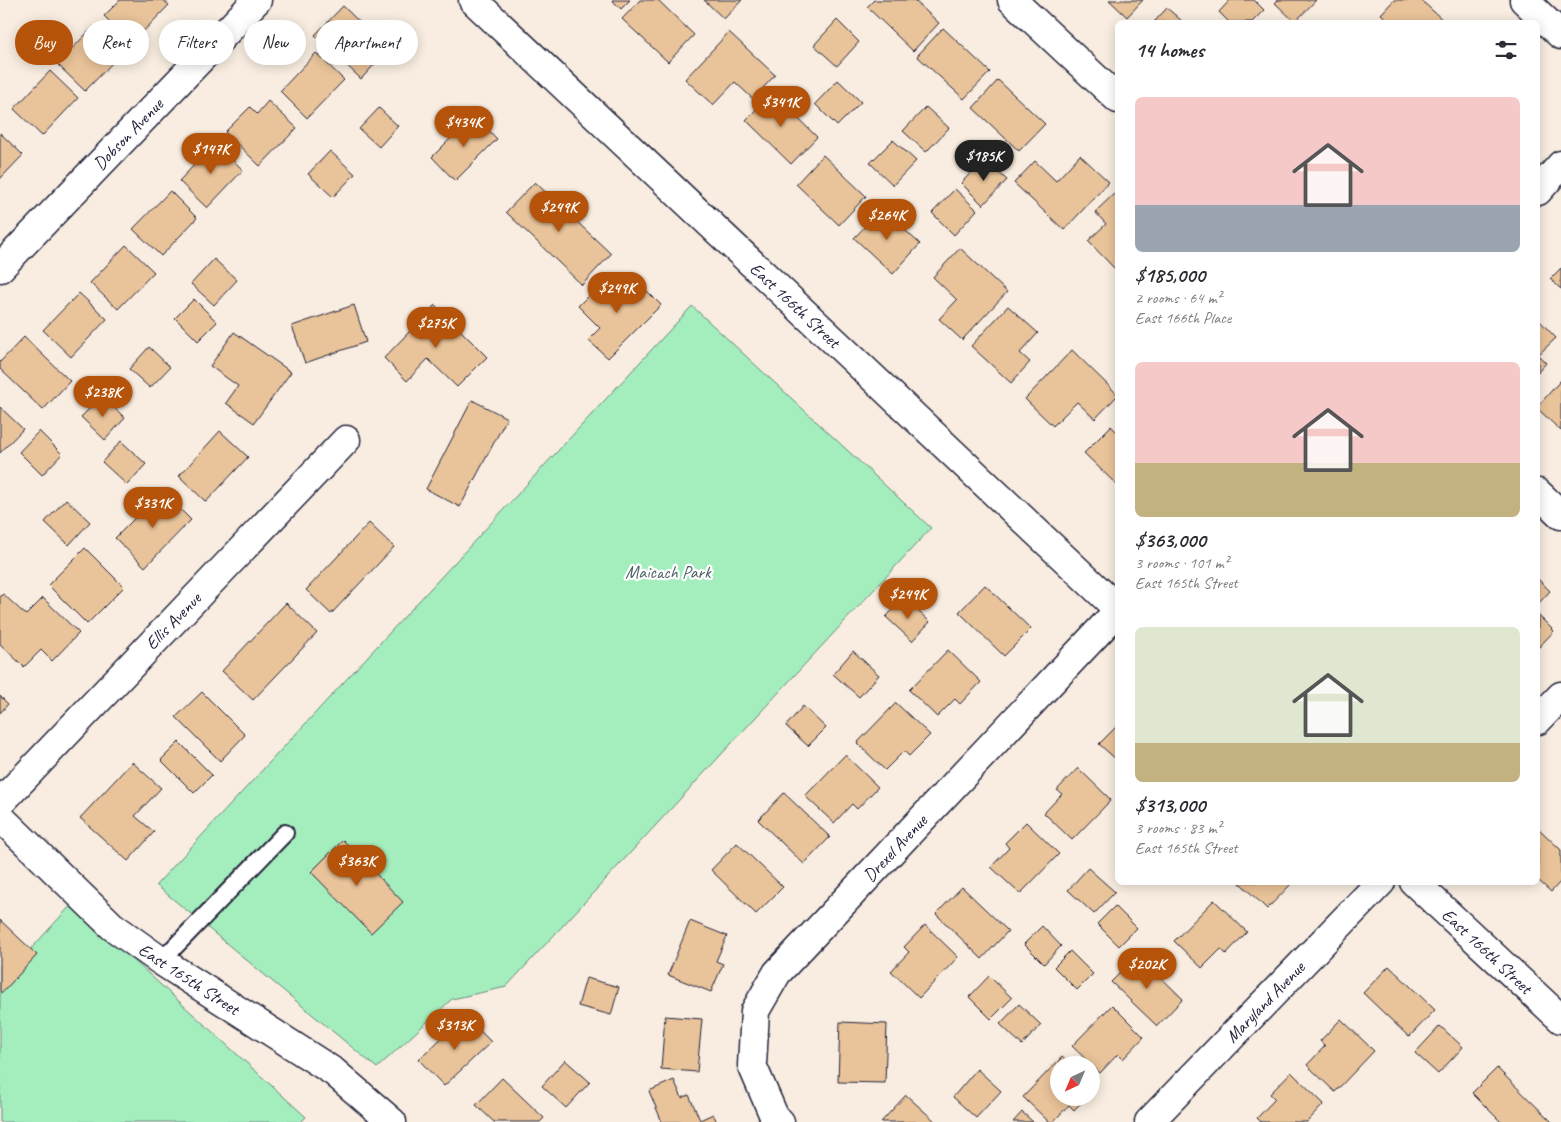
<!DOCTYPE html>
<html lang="en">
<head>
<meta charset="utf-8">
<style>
  body { margin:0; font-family:Caveat,sans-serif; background:#f2f2f3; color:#2b2b33; height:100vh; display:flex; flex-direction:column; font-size:19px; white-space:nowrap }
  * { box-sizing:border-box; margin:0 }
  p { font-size:16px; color:#7c7c81 }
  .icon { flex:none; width:28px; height:28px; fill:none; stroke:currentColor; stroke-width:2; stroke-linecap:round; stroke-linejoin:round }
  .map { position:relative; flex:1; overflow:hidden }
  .panel { position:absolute; left:1115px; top:20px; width:425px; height:865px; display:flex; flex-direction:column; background:#fff; border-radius:8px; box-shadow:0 2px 12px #0003 }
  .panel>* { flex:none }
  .banner { position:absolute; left:15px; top:20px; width:475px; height:45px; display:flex; gap:10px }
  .needle { width:32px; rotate:224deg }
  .fabs { position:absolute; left:1050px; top:1056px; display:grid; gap:10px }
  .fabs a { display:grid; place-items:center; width:50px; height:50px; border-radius:50%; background:#fff; box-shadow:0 2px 12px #0003; font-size:25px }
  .price { position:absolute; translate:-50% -42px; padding:0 11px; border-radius:18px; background:#b45309; color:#fff; font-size:16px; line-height:32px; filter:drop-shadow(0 1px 2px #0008) }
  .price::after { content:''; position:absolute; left:50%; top:30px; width:15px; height:11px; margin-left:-8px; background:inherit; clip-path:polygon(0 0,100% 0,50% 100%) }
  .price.selected { background:#222; color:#fff }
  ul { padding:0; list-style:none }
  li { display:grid; align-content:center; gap:10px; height:265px; padding:0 20px }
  li span { display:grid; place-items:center; height:155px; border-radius:8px; color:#555 }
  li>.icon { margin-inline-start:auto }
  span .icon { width:90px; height:90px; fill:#fffc; stroke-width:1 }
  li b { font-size:21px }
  h2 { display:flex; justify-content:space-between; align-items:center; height:60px; padding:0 20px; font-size:21px }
  .pill { padding:0 18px; border-radius:22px; background:#fff; box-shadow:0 2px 12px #0003; font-size:18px; line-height:45px }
  .pill.selected { background:#b45309; color:#fff }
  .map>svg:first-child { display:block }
  .green { fill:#a4eebd; stroke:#63887c }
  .building { fill:#e9c399; stroke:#22223b }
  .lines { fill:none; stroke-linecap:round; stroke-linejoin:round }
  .service-casing { stroke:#22223b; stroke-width:20 }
  .minor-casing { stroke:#22223b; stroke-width:31 }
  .service { stroke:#fff; stroke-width:16 }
  .minor { stroke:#fff; stroke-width:28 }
  .labels { text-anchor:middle; stroke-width:4.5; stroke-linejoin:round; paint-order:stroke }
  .street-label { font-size:18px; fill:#22223b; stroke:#fff }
  .park-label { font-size:18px; fill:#495f62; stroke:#fff }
</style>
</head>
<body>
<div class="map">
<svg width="1561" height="1122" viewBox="0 0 1561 1122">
  <rect width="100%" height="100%" fill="#f8ede0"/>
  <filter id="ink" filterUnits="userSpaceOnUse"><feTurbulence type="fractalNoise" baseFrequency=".02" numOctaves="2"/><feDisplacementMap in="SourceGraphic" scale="10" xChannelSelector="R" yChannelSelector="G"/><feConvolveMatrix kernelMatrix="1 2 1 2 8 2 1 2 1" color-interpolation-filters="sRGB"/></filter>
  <g filter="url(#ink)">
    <path class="green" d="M692 306 931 528 506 987 452 999 377 1068 156 885Z
      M72 904 306 1117 301 1122H0V965L9 973Z"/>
    <path class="building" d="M120 0H163L169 5 132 43 104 16Z
      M612 0H630L621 9Z
      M640 0H658L694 35 668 62 622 19Z
      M704 0H742L724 19Z
      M874 0H914L939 23 913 51 867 7Z
      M1109 0H1143L1127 17Z
      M1230 0H1254L1264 10 1252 22H1229L1219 12Z
      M1278 0H1316L1295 22 1275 3Z
      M1394 0H1421L1445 22H1390L1381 14Z
      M343 6 388 50 361 79 315 35Z
      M1167 8 1183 22H1154Z
      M837 20 859 42 837 66 814 45Z
      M94 26 122 53 85 91 57 64Z
      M943 28 990 72 964 99 917 56Z
      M729 32 775 75 753 99 735 82 713 105 685 79Z
      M316 53 344 80 307 118 280 91Z
      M50 71 78 98 42 136 14 109Z
      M838 80 861 102 837 126 815 104Z
      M998 80 1045 124 1019 151 973 108Z
      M772 93 817 137 791 164 746 120Z
      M268 101 297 128 260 166 225 132 250 107 257 114Z
      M926 107 949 128 926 152 903 131Z
      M379 108 398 126 379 147 359 129Z
      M474 115 497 139 455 181 432 157Z
      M0 133 23 155 0 179Z
      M893 140 916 161 893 185 870 163Z
      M215 143 243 170 207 208 179 181Z
      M330 151 355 174 333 197 308 174Z
      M823 155 866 196 839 225 796 184Z
      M1080 155 1109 182 1064 230 1014 183 1035 161 1056 181Z
      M984 159 1007 180 983 205 961 183Z
      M535 182 611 254 582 285 506 212Z
      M955 189 977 210 954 235 932 213Z
      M170 191 197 218 161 256 133 229Z
      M1117 191 1118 268 1116 270 1088 241 1106 224 1095 212Z
      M882 209 920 244 893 274 854 238Z
      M126 245 154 272 118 309 90 283Z
      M960 248 1007 292 962 340 939 319 957 300 933 277Z
      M214 259 237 280 214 305 191 284Z
      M1561 268V289L1550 279Z
      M609 275 630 296 641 285 661 305 608 358 588 340 600 328 578 306Z
      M79 293 107 319 71 357 43 330Z
      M194 299 217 322 198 341 175 318Z
      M354 305 366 342 305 363 292 326Z
      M435 305 487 357 457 387 428 359 407 381 384 358Z
      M1008 306 1038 333 1020 353 1030 362 1011 383 971 346Z
      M1538 319 1556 338 1538 355 1546 363 1538 372Z
      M234 332 291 372 254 423 226 403 238 386 210 366Z
      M24 337 70 381 43 410 0 369V362Z
      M149 347 170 367 150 388 129 369Z
      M1072 350 1118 395 1095 419 1077 402 1053 426 1025 399Z
      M1561 380V431L1538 409V406Z
      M102 396 125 418 105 440 81 417Z
      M472 400 507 418 460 507 426 489Z
      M0 407 23 429 0 453Z
      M1111 426 1118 433V486L1084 453Z
      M39 431 62 454 42 475 19 452Z
      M220 431 248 457 206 502 179 476Z
      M121 441 146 464 127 485 102 462Z
      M162 491 191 520 145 567 115 538Z
      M66 499 90 522 69 545 45 522Z
      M369 523 394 547 331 614 306 590Z
      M85 548 124 587 87 624 48 585Z
      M1538 579 1550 591 1538 604Z
      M985 585 1031 629 1004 656 959 612Z
      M3 594 26 615 43 598 79 633 52 661 41 650 24 667 0 644V597Z
      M904 598 930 622 912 641 886 617Z
      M286 603 317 633 253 700 222 671Z
      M1538 615 1554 631 1538 648Z
      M948 650 981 682 960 704 955 699 937 717 909 690Z
      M853 651 879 675 859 697 833 674Z
      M202 692 245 735 220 761 176 717Z
      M0 696 8 704 0 713Z
      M896 703 930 735 909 756 904 751 885 770 857 743Z
      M803 706 826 728 808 746 786 726Z
      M1118 725V761L1099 744Z
      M179 742 212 775 194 793 161 760Z
      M845 755 878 787 857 809 852 804 834 823 805 796Z
      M132 762 161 788 135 816 154 832 128 861 80 818Z
      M1078 768 1111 800 1072 840 1044 813 1062 794 1057 790Z
      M784 793 830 837 804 864 758 820Z
      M1026 822 1059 854 1020 894 991 867 1009 848 1005 843Z
      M1538 828 1561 850V881L1551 892 1538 880Z
      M343 840 403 902 371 933 311 872Z
      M737 843 783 887 756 914 711 870Z
      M1088 868 1115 892 1094 914 1068 890Z
      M1239 882H1293L1267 909Z
      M962 887 1008 931 982 959 936 914Z
      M1214 900 1247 932 1226 954 1221 949 1202 968 1174 941Z
      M1115 906 1137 928 1119 946 1097 924Z
      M0 920 37 955 2 993 0 991Z
      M690 921 727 936 716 961 723 964 711 992 668 975Z
      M925 925 958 957 919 998 891 971 909 952 904 947Z
      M1042 926 1061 946 1044 964 1024 944Z
      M1070 951 1093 974 1077 990 1054 967Z
      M1138 955 1183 999 1157 1026 1111 982Z
      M1389 966 1435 1010 1409 1037 1363 993Z
      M989 976 1012 998 991 1019 969 997Z
      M586 978 619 987 611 1015 578 1006Z
      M1019 1004 1041 1025 1022 1045 1000 1024Z
      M1112 1005 1144 1037 1123 1059 1118 1054 1100 1073 1072 1046Z
      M465 1015 491 1042 444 1086 419 1060Z
      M665 1016 702 1019 697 1072 661 1069Z
      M1341 1019 1374 1051 1335 1092 1307 1065 1325 1046 1320 1041Z
      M840 1022 887 1024 885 1083 838 1082Z
      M1440 1026 1463 1047 1438 1074 1415 1053Z
      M1062 1057 1071 1065H1059V1098H1086L1074 1110 1069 1105 1053 1122H1049L1023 1097Z
      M565 1060 590 1082 566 1108 542 1086Z
      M1497 1068 1552 1122H1501L1472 1093Z
      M977 1069 1001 1091 976 1118 953 1097Z
      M1291 1072 1324 1104 1307 1122H1261L1257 1118 1275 1099 1270 1094Z
      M502 1078 544 1118 540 1122H494L476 1105Z
      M674 1080 682 1098 689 1095 700 1120 713 1114 717 1122H662L649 1091Z
      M906 1095 936 1122H881Z
      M1022 1112 1033 1122H1013Z"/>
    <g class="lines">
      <defs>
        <path id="service" d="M161 961 285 833"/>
        <path id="minor" d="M473 0 1118 609
          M1012 0 1118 99
          M1524 0 1561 35
          M1538 191 1561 165
          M0 268 257 0
          M1538 493 1561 515
          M1538 720 1561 696
          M0 803 346 440
          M0 817 112 926 161 961 334 1072 392 1122
          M1414 882 1561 1019
          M780 1122 774 1116 752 1065 755 1011 777 973 1118 611
          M1149 1122 1381 882"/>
      </defs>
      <use href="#service" class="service-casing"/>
      <use href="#minor" class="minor-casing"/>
      <use href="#service" class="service"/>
      <use href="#minor" class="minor"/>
    </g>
  </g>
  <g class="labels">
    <g class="street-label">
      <text transform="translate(128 134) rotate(-46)" y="6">Dobson Avenue</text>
      <text transform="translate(795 305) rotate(43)" y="6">East 166th Street</text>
      <text transform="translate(173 621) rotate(-46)" y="6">Ellis Avenue</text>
      <text transform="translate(895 848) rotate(-47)" y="6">Drexel Avenue</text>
      <text transform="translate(1487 951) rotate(43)" y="6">East 166th Street</text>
      <text transform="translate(189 979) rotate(33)" y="6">East 165th Street</text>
      <text transform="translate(1265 1002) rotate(-46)" y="6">Maryland Avenue</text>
    </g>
    <g class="park-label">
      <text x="668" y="578">Maicach Park</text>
    </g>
  </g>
</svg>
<div class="fabs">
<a><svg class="needle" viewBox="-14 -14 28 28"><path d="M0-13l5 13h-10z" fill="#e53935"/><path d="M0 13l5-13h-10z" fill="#7c7c81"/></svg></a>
</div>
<b class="price" style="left:781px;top:128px">$341K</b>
<b class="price" style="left:464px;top:148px">$434K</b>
<b class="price" style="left:211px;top:175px">$147K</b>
<b class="price selected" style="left:984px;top:182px">$185K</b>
<b class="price" style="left:559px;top:233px">$249K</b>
<b class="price" style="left:887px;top:241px">$264K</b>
<b class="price" style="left:617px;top:314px">$249K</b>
<b class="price" style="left:436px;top:349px">$275K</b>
<b class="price" style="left:103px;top:418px">$238K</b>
<b class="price" style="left:153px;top:529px">$331K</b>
<b class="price" style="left:908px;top:620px">$249K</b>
<b class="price" style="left:357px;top:887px">$363K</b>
<b class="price" style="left:1147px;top:990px">$202K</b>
<b class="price" style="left:455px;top:1051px">$313K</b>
<div class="banner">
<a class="pill selected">Buy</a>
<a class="pill">Rent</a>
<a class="pill">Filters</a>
<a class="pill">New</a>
<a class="pill">Apartment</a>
</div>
<section class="panel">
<h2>14 homes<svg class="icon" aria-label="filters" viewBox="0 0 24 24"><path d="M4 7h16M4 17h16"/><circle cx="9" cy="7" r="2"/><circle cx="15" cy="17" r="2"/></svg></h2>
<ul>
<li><span style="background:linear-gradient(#f6c9c9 70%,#9aa5b1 0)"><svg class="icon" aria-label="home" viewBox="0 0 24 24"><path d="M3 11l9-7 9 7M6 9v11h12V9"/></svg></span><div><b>$185,000</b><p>2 rooms · 64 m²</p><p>East 166th Place</p></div></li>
<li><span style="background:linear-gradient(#f6c9c9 65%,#c2b280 0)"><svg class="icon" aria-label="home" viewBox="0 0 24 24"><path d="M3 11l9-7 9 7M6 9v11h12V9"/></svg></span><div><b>$363,000</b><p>3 rooms · 101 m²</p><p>East 165th Street</p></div></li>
<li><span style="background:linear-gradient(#dfe7d0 75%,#c2b280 0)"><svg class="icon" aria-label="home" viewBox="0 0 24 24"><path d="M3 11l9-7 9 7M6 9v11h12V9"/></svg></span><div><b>$313,000</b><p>3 rooms · 83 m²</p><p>East 165th Street</p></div></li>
</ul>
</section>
</div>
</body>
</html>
